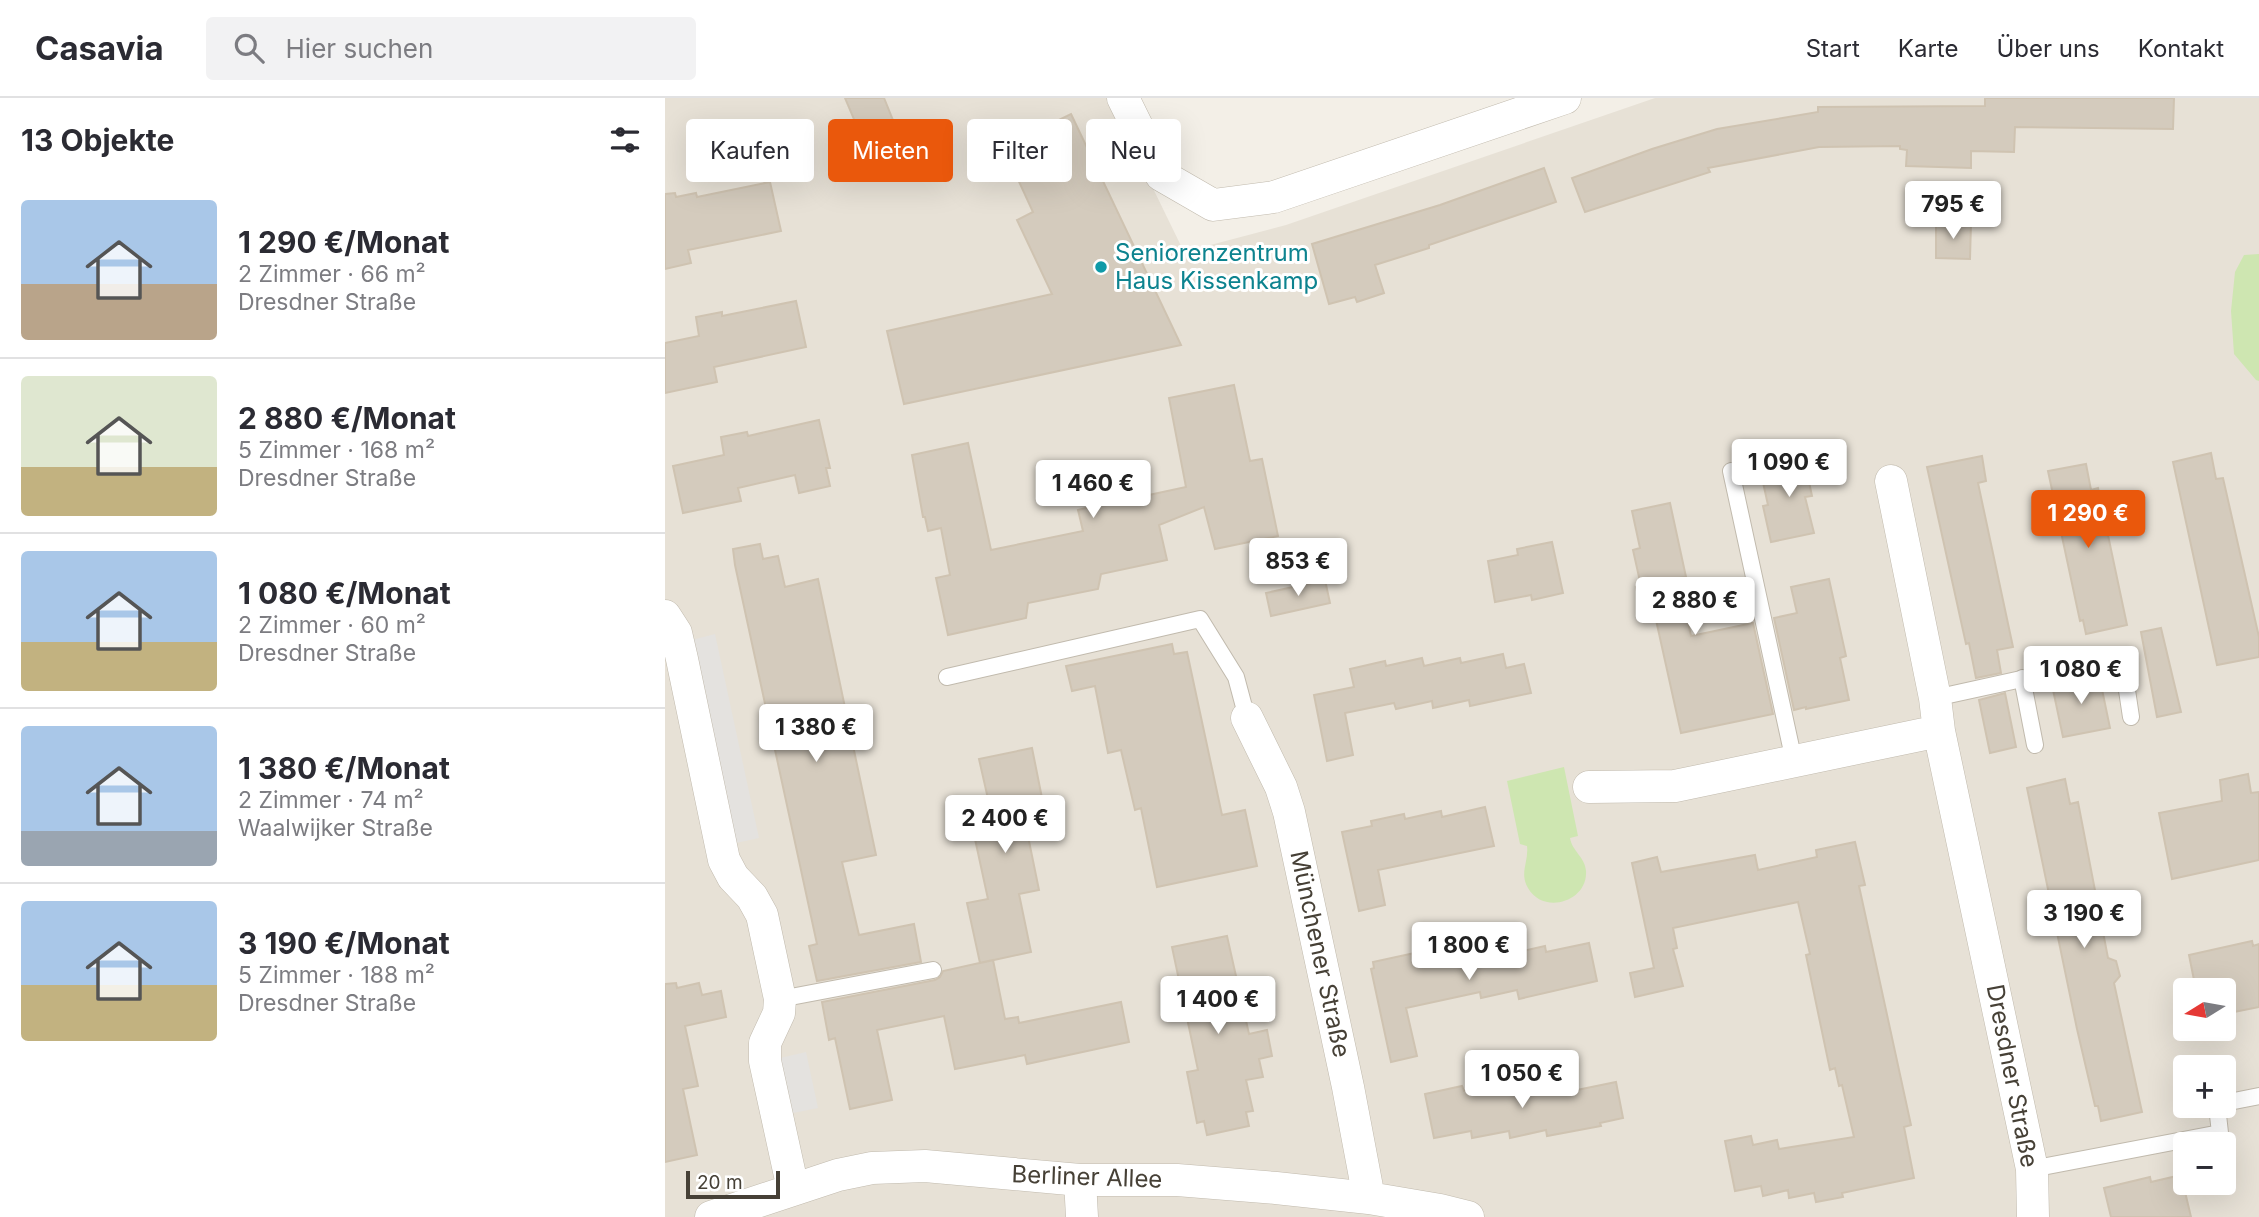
<!DOCTYPE html>
<html lang="de">
<head>
<meta charset="utf-8">
<style>
  body { margin:0; font-family:Inter,sans-serif; background:#f2f2f3; color:#2b2b33; height:100vh; display:flex; flex-direction:column; font-size:26px; white-space:nowrap }
  * { box-sizing:border-box; margin:0 }
  p { font-size:23px; color:#7c7c81 }
  .icon { flex:none; width:38px; height:38px; fill:none; stroke:currentColor; stroke-width:2; stroke-linecap:round; stroke-linejoin:round }
  .map { position:relative; flex:1; overflow:hidden }
  .drawer { display:flex; flex-direction:column; background:#fff; width:665px }
  .drawer>* { flex:none }
  .banner { position:absolute; left:21px; top:21px; width:665px; height:63px; display:flex; gap:14px }
  .needle { width:46px; rotate:259deg }
  .tools { position:absolute; left:1508px; top:880px; display:grid; gap:14px }
  .tools a { display:grid; place-items:center; width:63px; height:63px; border-radius:7px; background:#fff; box-shadow:0 7px 28px #0002; font-size:35px }
  .scale { position:absolute; left:21px; bottom:18px; width:94px; box-sizing:border-box; padding-left:7px; border:4px solid #464036; border-top:0; font-size:19px; line-height:24px; white-space:nowrap; color:#464036; -webkit-text-stroke:5px #fff; paint-order:stroke }
  .price { position:absolute; translate:-50% -60px; padding:0 16px; border-radius:7px; background:#fff; color:#222; font-size:23px; line-height:46px; filter:drop-shadow(0 2px 4px #0008) }
  .price::after { content:''; position:absolute; left:50%; top:42px; width:21px; height:16px; margin-left:-10px; background:inherit; clip-path:polygon(0 0,100% 0,50% 100%) }
  .price.on { background:#ea580c; color:#fff }
  ul { padding:0; list-style:none }
  li { display:flex; align-items:center; gap:21px; height:175px; padding:0 21px }
  li+li { border-top:2px solid #e1e1e2 }
  li span { display:grid; place-items:center; flex:none; width:196px; height:140px; border-radius:7px; color:#555 }
  li>.icon { margin-inline-start:auto }
  span .icon { width:84px; height:84px; fill:#fffc; stroke-width:1 }
  li b { font-size:30px }
  h2 { display:flex; justify-content:space-between; align-items:center; height:84px; padding:0 21px; font-size:30px }
  .tag { padding:0 24px; border-radius:7px; background:#fff; box-shadow:0 7px 28px #0002; font-size:24px; line-height:63px }
  .tag.on { background:#ea580c; color:#fff }
  header { display:flex; align-items:center; gap:42px; box-sizing:border-box; height:98px; padding:0 35px; background:#fff; border-bottom:2px solid #e1e1e2 }
  header strong { font-size:33px }
  nav { display:flex; gap:38px; margin-inline-start:auto; font-size:24px }
  .search { width:490px; height:63px; background:#f2f2f3; display:flex; align-items:center; gap:18px; box-sizing:border-box; padding:0 24px; border-radius:7px; color:#7c7c81; font-size:26px }
  main { display:flex; flex:1; min-height:0 }
  .map>svg:first-child { display:block }
  .residential { fill:#e7e1d6; fill-rule:evenodd }
  .green { fill:#cee6b1 }
  .parking { fill:#e4e2df }
  .building { fill:#d4cbbd; stroke:#cfc3b1; stroke-width:2 }
  .lines { fill:none; stroke-linecap:round; stroke-linejoin:round }
  .service-casing { stroke:#c1baad; stroke-width:18 }
  .minor-casing { stroke:#c1baad; stroke-width:33 }
  .service { stroke:#fff; stroke-width:16 }
  .minor { stroke:#fff; stroke-width:32 }
  .culture-dot { fill:#0f9aa8; stroke:#fff; stroke-width:2.5 }
  .labels { text-anchor:middle; stroke-width:6; stroke-linejoin:round; paint-order:stroke }
  .culture-label { font-size:24px; fill:#0d838f; stroke:#fff; text-anchor:start }
  .street-label { font-size:24px; fill:#464036; stroke:#fff }
</style>
</head>
<body>
<header>
<strong>Casavia</strong>
<div class="search"><svg class="icon" aria-label="search" viewBox="0 0 24 24"><circle cx="10" cy="10" r="6"/><path d="M15 15l6 6"/></svg>Hier suchen</div>
<nav><a>Start</a><a>Karte</a><a>Über uns</a><a>Kontakt</a></nav>
</header>
<main>
<section class="drawer">
<h2>13 Objekte<svg class="icon" aria-label="filters" viewBox="0 0 24 24"><path d="M4 7h16M4 17h16"/><circle cx="9" cy="7" r="2"/><circle cx="15" cy="17" r="2"/></svg></h2>
<ul>
<li><span style="background:linear-gradient(#a9c7e8 60%,#b9a48a 0)"><svg class="icon" aria-label="home" viewBox="0 0 24 24"><path d="M3 11l9-7 9 7M6 9v11h12V9"/></svg></span><div><b>1 290 €/Monat</b><p>2 Zimmer · 66 m²</p><p>Dresdner Straße</p></div></li>
<li><span style="background:linear-gradient(#dfe7d0 65%,#c2b280 0)"><svg class="icon" aria-label="home" viewBox="0 0 24 24"><path d="M3 11l9-7 9 7M6 9v11h12V9"/></svg></span><div><b>2 880 €/Monat</b><p>5 Zimmer · 168 m²</p><p>Dresdner Straße</p></div></li>
<li><span style="background:linear-gradient(#a9c7e8 65%,#c2b280 0)"><svg class="icon" aria-label="home" viewBox="0 0 24 24"><path d="M3 11l9-7 9 7M6 9v11h12V9"/></svg></span><div><b>1 080 €/Monat</b><p>2 Zimmer · 60 m²</p><p>Dresdner Straße</p></div></li>
<li><span style="background:linear-gradient(#a9c7e8 75%,#9aa5b1 0)"><svg class="icon" aria-label="home" viewBox="0 0 24 24"><path d="M3 11l9-7 9 7M6 9v11h12V9"/></svg></span><div><b>1 380 €/Monat</b><p>2 Zimmer · 74 m²</p><p>Waalwijker Straße</p></div></li>
<li><span style="background:linear-gradient(#a9c7e8 60%,#c2b280 0)"><svg class="icon" aria-label="home" viewBox="0 0 24 24"><path d="M3 11l9-7 9 7M6 9v11h12V9"/></svg></span><div><b>3 190 €/Monat</b><p>5 Zimmer · 188 m²</p><p>Dresdner Straße</p></div></li>
</ul>
</section>
<div class="map">
<svg width="1594" height="1119" viewBox="0 0 1594 1119">
  <rect width="100%" height="100%" fill="#f3efe7"/>
  <path class="residential" d="M0 0H444L519 154 621 127 990 0H1594V1119H0ZM1521 892H1559V931H1521ZM1521 970H1559V1008H1521ZM1521 1046H1559V1085H1521Z"/>
  <path class="green" d="M1594 156V283L1591 282 1569 256 1566 213 1570 174 1579 157Z
    M899 669 913 738 905 740C907 753 920 759 921 773 923 804 878 817 863 790 854 775 864 763 862 748L855 746 842 683Z"/>
  <path class="parking" d="M50 536 94 740 71 745 27 542Z
    M141 954 153 1010 128 1015 115 960Z"/>
  <path class="building" d="M180 0H219L240 52 208 66Z
    M1320 0H1509L1508 31 1350 29 1349 54 1306 53V70L1241 68 1242 52 1235 51V48L1154 49 1043 70 1045 74 920 114 907 80 987 51 1052 31 1153 14V9L1320 8Z
    M406 16 516 247 239 306 222 233 387 196 352 122 368 114 338 49Z
    M879 70 891 104 764 147V150L710 167 719 195 692 204 690 199 664 206 647 146 775 107Z
    M105 84 116 133 23 152 26 165 0 171V96L10 95 11 99 31 95 32 99Z
    M1271 125H1306L1305 161 1271 160Z
    M131 203 141 249 49 269 52 284 0 295V245L34 238 31 219 57 214V218Z
    M569 287 585 363 597 361 613 438 550 451 539 409 494 427 502 462 436 476 433 491 363 505 361 520 283 537 271 480 285 477 276 430 263 433 260 419H258L247 357 303 345 326 452 418 433 413 412 470 398V400L521 389 504 300Z
    M154 322 165 370H161L165 388 134 395 130 377 73 390 76 403 18 415 8 368 59 357 56 339 82 334 83 338Z
    M1546 355 1551 381 1558 380 1594 539V559L1552 567 1508 364Z
    M1317 358 1321 383 1313 385 1348 549 1332 552 1336 575 1311 580 1304 545 1301 546 1262 369Z
    M1148 359 1153 382 1144 384 1147 398 1140 399 1149 435 1106 444 1098 408 1103 407 1095 371Z
    M1421 366 1426 392 1433 390 1462 527 1421 536 1418 522 1415 523 1383 373Z
    M1005 405 1021 479 1013 480 1026 538 1088 525 1108 616 1016 635 991 522 979 524 971 489 976 488 968 452 975 450 967 413Z
    M887 444 898 495 867 502 866 497 830 504 823 463 853 457 852 451Z
    M95 446 98 461 113 458 120 489 153 481 211 757 177 764 194 837 249 826 256 864 152 883 144 848 152 846 70 467 68 451Z
    M1164 481 1181 558 1175 560 1184 602 1141 611V609L1129 612 1109 520 1132 515 1126 489Z
    M660 482 665 505 606 518 601 495Z
    M1496 530 1516 614 1492 619 1476 534Z
    M507 546 509 556 522 554 557 717 580 712 592 768 492 789 476 710 470 712 456 652 443 655 430 588 407 593 401 568Z
    M838 556 841 570 859 566 866 595 805 608 804 602 768 610 767 603 731 611 729 605 680 615 688 657 662 663 649 597 689 589 685 571 720 563 721 568 757 560 759 568 795 560 796 565Z
    M1434 577 1445 630 1398 639 1387 587Z
    M1340 595 1351 649 1325 655 1314 602Z
    M367 650 378 705 357 709 374 792 354 796 366 854 315 865 302 805 323 801 305 718 326 714 314 661Z
    M1583 676 1586 695 1594 694V762L1507 781 1494 715 1557 703 1555 682Z
    M1400 681 1405 706 1413 704 1443 860 1451 863 1455 878 1449 885 1477 1014 1436 1023 1433 1008H1430L1412 931 1362 690Z
    M820 709 829 748 713 772 720 807 694 813 677 734 707 728 706 723 739 716 740 721 776 713 777 719Z
    M1190 744 1200 787 1194 788 1246 1027 1239 1029 1249 1080 1177 1095 1178 1099 1151 1104 1149 1095 1124 1100 1123 1092 1098 1098 1096 1088 1070 1093 1060 1043 1086 1038 1088 1047 1112 1042 1114 1051 1189 1039 1177 987 1174 988 1170 970 1165 972 1141 857 1145 856 1133 804 1008 830 1012 850 1008 851 1018 888 970 899 965 875 989 870 967 765 992 759 996 774 1090 757 1093 772 1152 759 1151 752Z
    M562 838 584 936 602 932 607 958 594 961 598 979 581 982 588 1013 581 1014 584 1028 542 1037 539 1023 532 1025 522 974 533 972 507 849Z
    M1587 843 1588 848 1594 846V909L1559 916V892H1531L1524 857Z
    M924 845 932 883 854 901 852 892 816 900 815 894 741 910 752 958 726 964 706 871 709 870 708 864 768 851 769 859 805 851 807 857 843 849 844 856 880 848 881 854Z
    M328 862 340 921 353 919 354 925 456 904 464 944 362 966 360 957 290 971 279 918 212 932 227 1002 185 1011 170 940 164 942 157 904 270 882 275 879 278 873Z
    M11 885 12 890 34 885 37 897 56 893 61 919 20 928 33 988 18 991 32 1057 0 1064V886Z
    M951 984 958 1020 935 1025 936 1028 882 1038 881 1032 845 1040 844 1033 807 1040 806 1033 769 1040 760 996 797 988 799 993 834 987 836 992 872 985 874 994 912 987V992Z
    M1516 1077 1526 1119H1446L1439 1090 1485 1079 1486 1084Z"/>
  <g class="lines">
    <defs>
      <path id="service" d="M1066 373 1129 663
        M282 579 535 521 571 579 582 620
        M1357 580 1370 647
        M1270 600 1457 559 1466 619
        M115 901 268 872
        M1559 1005 1594 998
        M1367 1071 1555 1035 1552 1008"/>
      <path id="minor" d="M458 0 496 77 548 107 609 99 900 0
        M1226 383 1270 600 1274 633 1367 1071 1368 1119
        M0 518 11 535 17 561 59 762 68 779 87 799 97 817 115 901 114 915 100 945V963L128 1091
        M582 620 616 689 624 714 683 989 704 1100
        M924 689 1010 688 1274 633
        M415 1082 417 1119
        M46 1119 173 1077 207 1070 260 1068 415 1082H512L611 1090 704 1100 775 1112 803 1119"/>
    </defs>
    <use href="#service" class="service-casing"/>
    <use href="#minor" class="minor-casing"/>
    <use href="#service" class="service"/>
    <use href="#minor" class="minor"/>
  </g>
  <circle class="culture-dot" cx="436" cy="169" r="7"/>
  <g class="labels">
    <g class="culture-label">
      <text x="450" y="163">Seniorenzentrum<tspan x="450" dy="28">Haus Kissenkamp</tspan></text>
    </g>
    <g class="street-label">
      <text transform="translate(655 856) rotate(78)" y="8">Münchener Straße</text>
      <text transform="translate(1347 978) rotate(79)" y="8">Dresdner Straße</text>
      <text transform="translate(422 1079) rotate(2)" y="8">Berliner Allee</text>
    </g>
  </g>
</svg>
<div class="tools">
<a><svg class="needle" viewBox="-14 -14 28 28"><path d="M0-13l5 13h-10z" fill="#e53935"/><path d="M0 13l5-13h-10z" fill="#7c7c81"/></svg></a>
<a>+</a>
<a>−</a>
</div>
<div class="scale">20 m</div>
<b class="price" style="left:1288px;top:143px">795 €</b>
<b class="price" style="left:1124px;top:401px">1 090 €</b>
<b class="price" style="left:428px;top:422px">1 460 €</b>
<b class="price on" style="left:1423px;top:452px">1 290 €</b>
<b class="price" style="left:633px;top:500px">853 €</b>
<b class="price" style="left:1030px;top:539px">2 880 €</b>
<b class="price" style="left:1416px;top:608px">1 080 €</b>
<b class="price" style="left:151px;top:666px">1 380 €</b>
<b class="price" style="left:340px;top:757px">2 400 €</b>
<b class="price" style="left:1419px;top:852px">3 190 €</b>
<b class="price" style="left:804px;top:884px">1 800 €</b>
<b class="price" style="left:553px;top:938px">1 400 €</b>
<b class="price" style="left:857px;top:1012px">1 050 €</b>
<div class="banner">
<a class="tag">Kaufen</a>
<a class="tag on">Mieten</a>
<a class="tag">Filter</a>
<a class="tag">Neu</a>
</div>
</div>
</main>
</body>
</html>
